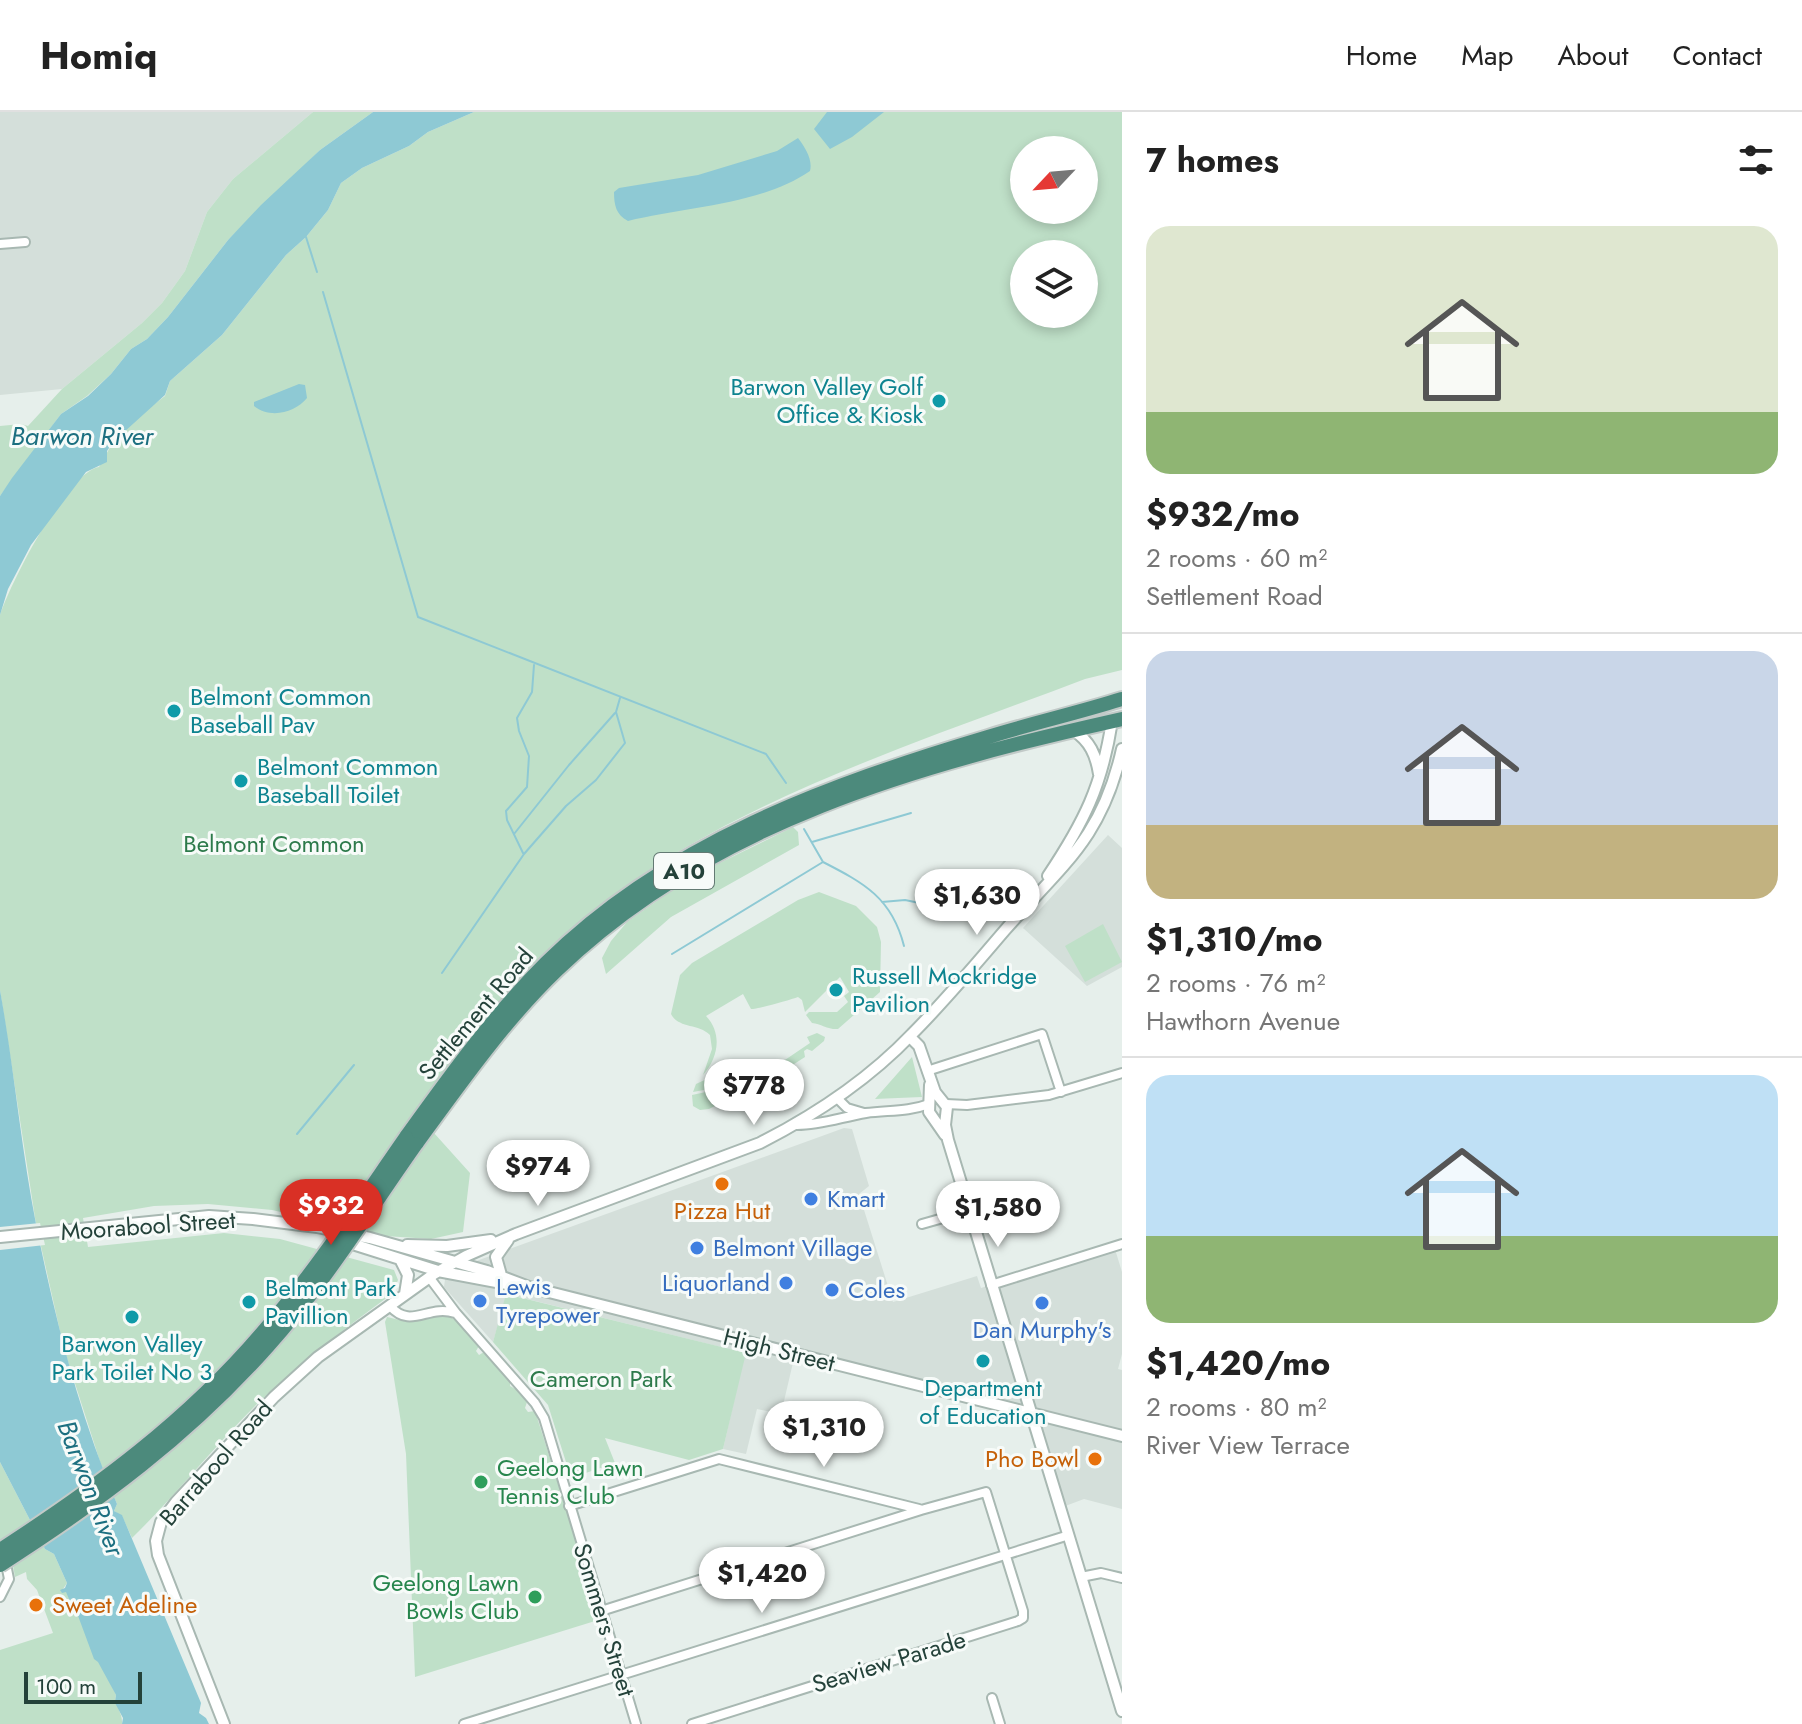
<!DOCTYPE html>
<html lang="en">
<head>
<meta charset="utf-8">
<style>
  body { margin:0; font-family:Jost,sans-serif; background:#f2f2f2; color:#222; height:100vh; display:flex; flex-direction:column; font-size:30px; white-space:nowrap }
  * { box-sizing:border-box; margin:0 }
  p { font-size:26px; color:#767676 }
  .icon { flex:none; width:44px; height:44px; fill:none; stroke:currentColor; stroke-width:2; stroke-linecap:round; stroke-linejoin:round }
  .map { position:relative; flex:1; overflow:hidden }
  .side { display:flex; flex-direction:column; background:#fff; width:680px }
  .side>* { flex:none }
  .needle { width:52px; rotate:244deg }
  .buttons { position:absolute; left:1010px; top:24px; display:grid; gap:16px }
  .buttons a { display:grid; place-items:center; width:88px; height:88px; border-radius:50%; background:#fff; box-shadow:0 4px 12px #0003; font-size:40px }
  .scale { position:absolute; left:24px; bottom:20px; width:118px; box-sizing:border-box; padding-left:8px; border:4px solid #24423a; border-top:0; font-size:22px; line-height:28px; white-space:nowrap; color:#24423a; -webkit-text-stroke:6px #f7fbf9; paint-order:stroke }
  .price { position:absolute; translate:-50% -68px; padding:0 18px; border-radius:28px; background:#fff; color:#222; font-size:26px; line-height:52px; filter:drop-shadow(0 2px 4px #0008) }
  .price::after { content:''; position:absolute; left:50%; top:48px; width:24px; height:18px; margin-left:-12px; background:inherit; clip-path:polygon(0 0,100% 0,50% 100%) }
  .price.active { background:#d93025; color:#fff }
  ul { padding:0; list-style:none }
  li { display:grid; align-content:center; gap:16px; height:424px; padding:0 24px }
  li+li { border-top:2px solid #e0e0e0 }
  li span { display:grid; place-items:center; height:248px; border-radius:24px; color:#555 }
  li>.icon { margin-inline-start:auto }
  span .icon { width:144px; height:144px; fill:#fffc; stroke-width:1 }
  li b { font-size:34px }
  h2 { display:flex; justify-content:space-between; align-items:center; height:96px; padding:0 24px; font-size:34px }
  header { display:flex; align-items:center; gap:48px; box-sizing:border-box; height:112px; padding:0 40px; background:#fff; border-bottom:2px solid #e0e0e0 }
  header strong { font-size:38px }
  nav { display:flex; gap:44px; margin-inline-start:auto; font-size:28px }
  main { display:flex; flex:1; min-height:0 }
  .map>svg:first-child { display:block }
  .built { fill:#d4dfda }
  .green { fill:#bfe0c8; fill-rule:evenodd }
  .water { fill:#8ec9d4 }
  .pier { fill:#e6efeb }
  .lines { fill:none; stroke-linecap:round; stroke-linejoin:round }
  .stream { stroke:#8ec9d4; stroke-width:2 }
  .minor-casing { stroke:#a8b8b2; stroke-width:12 }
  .tertiary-casing { stroke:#a8b8b2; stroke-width:14 }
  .trunk-casing { stroke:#c2cac8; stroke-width:18 }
  .minor { stroke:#fff; stroke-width:8 }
  .tertiary { stroke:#fff; stroke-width:10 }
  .trunk { stroke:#4c8a7c; stroke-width:14 }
  .trunk-bridge-casing { stroke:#c2cac8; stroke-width:18; stroke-linecap:butt }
  .trunk-bridge { stroke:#4c8a7c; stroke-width:14 }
  .culture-dot { fill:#0f9aa8; stroke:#f7fbf9; stroke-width:3 }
  .food-dot { fill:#e8710a; stroke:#f7fbf9; stroke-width:3 }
  .shop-dot { fill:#3f7fe0; stroke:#f7fbf9; stroke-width:3 }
  .leisure-dot { fill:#2e9e5b; stroke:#f7fbf9; stroke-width:3 }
  .labels { text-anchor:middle; stroke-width:6; stroke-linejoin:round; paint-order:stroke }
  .shield { fill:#f7fbf9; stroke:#637a73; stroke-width:2 }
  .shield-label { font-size:22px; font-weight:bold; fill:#24423a }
  .culture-label { font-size:24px; fill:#0d838f; stroke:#f7fbf9; text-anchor:start }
  .park-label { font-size:24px; fill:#2d7a4b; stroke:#f7fbf9 }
  .street-label { font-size:24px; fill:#24423a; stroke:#f7fbf9 }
  .shop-label { font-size:24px; fill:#366cbe; stroke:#f7fbf9; text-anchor:start }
  .food-label { font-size:24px; fill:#c56008; stroke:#f7fbf9 }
  .leisure-label { font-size:24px; fill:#27864d; stroke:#f7fbf9; text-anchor:start }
  .water-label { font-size:26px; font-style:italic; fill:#1c6f80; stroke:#f7fbf9 }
</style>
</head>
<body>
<header>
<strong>Homiq</strong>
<nav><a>Home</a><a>Map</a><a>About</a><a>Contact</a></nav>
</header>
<main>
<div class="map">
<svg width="1122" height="1612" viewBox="0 0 1122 1612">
  <rect width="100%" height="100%" fill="#e6efeb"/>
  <path class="built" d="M0 0H313L233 67 207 100 185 159 162 191 142 211 62 277 0 283Z
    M1108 723 1122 736V855L1087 874 1023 816Z
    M844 1016 852 1017 869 1074 859 1082 893 1190 977 1164 981 1176 1114 1134 1122 1160V1242L1118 1257 1122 1258V1397L1084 1387 1060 1396 1032 1301 795 1242 781 1302 757 1297 746 1342 723 1337 745 1241 507 1182 493 1230 444 1175 446 1160Z"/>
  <path class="green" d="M313 0H373L320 38 228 128 168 205 147 227 131 237 111 262 87 284 61 302 0 384V314L21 312 28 314 62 277 142 211 162 191 185 159 207 100 233 67Z
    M474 0H1122V558L1085 567C913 633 711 694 571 817 511 870 465 937 416 1001L470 1061 463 1120 431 1127 385 1124 272 1098 208 1092 154 1094 83 1106 88 1135 224 1121 280 1127 394 1158 398 1168 392 1182C345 1216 300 1251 258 1291 214 1334 176 1383 132 1426L122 1404 114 1399 117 1392 103 1359 64 1237 36 1112 0 878V503C11 470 66 361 99 355L113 330 145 299 165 284 170 269 222 223 286 143 306 125 328 98 341 71 362 56 409 34 428 20ZM1024 38H1084V98H1024ZM1024 142H1084V202H1024Z
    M793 715 798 720 799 733 671 805 606 862 602 846 611 829 627 810 691 765Z
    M819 780 856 794 877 815 881 830 880 880 838 917C829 918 821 912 812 911L806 903 809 900H837L848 890 844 884 849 880 840 865 805 900 802 888 798 885C790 888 758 897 751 897L743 882 706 904C723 922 718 946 703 963L712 937 710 923C698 911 679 917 671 902L680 863 692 851 798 788Z
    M1103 812 1122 850 1085 870 1065 834Z
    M817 921 825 925 824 929 812 939 807 937 804 939 805 945 777 963 709 997 700 998 693 994 692 983 729 975 736 981 810 931 807 925Z
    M912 945 922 985 874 987H875Z
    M713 964 721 967 720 975 693 980 696 972Z
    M506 1182 746 1241 723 1337 689 1348 605 1326 615 1351 571 1366 548 1293 493 1230Z
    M435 1201C459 1205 464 1216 479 1234L476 1239 479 1243 484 1240 510 1270V1274L517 1278 527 1290 525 1296 528 1300 535 1299 560 1378 556 1381 557 1384H562L579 1441 576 1443 577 1446H581L593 1485 586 1488 593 1487 597 1499 591 1502 595 1509 415 1565 406 1342 385 1210 387 1205 408 1210Z
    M0 1350 45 1437 54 1442 67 1471 61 1480H68L116 1583C114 1594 123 1600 122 1612H0V1538L53 1521 37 1478 27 1467 26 1460 15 1465 13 1453 0 1434Z"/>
  <path class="water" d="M373 0H474L428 20 409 34 362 56 341 71 328 98 306 125 286 143 222 223 170 269 165 283 113 330 107 339V350L86 360 31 433 8 477 0 503V384L12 366 61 302 88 284 111 262 131 237 147 227 168 205 228 128 261 93 320 38Z
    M827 0H884L852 25 830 37 814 17Z
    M798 26C805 35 813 48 810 59 761 93 685 95 628 109 616 103 614 93 614 80L619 76 698 63 777 39Z
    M299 272 305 273 307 286C295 301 270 307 254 294V290Z
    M0 878C14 956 21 1035 36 1112 55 1207 79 1302 117 1392L114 1399 122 1403 201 1591 199 1601 206 1606 209 1612H122L123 1606 115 1591 116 1583 98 1550 94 1547 77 1501H75L66 1480 62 1481 60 1478 65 1476 67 1471 54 1442 45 1437 0 1350Z"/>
  <path class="pier" d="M40 1111 45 1133 0 1138V1115Z"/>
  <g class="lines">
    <path class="stream" d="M306 125 317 160
      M323 180 418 505 766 642 786 671
      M514 722 569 653 615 601
      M812 730 911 701
      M523 741 507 708 506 699 527 675 529 644 519 619 517 606 532 580 534 553
      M823 750C864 771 892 786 904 834
      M882 790 905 788 939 795
      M672 842 823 750 804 717
      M442 861 524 742 566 694 596 668 625 631 616 600 620 586
      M297 1022 354 953"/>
    <defs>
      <path id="minor" d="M0 132 25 130
        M927 959 1042 922 1061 980
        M837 986 847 996 864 1001
        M946 992 967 993 1049 983 1122 961
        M797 1013C821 1013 842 1005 866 1001 888 998 908 1000 929 992
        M922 1112 968 1099
        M429 1165 456 1201 535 1291 544 1306 636 1612
        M991 1173 1122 1132
        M390 1194C411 1218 428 1192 455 1201
        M569 1394 719 1347 919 1397
        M1081 1465 1101 1461 1122 1466
        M0 1485 9 1467 5 1447
        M601 1499 921 1398 986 1380 1023 1499V1506L1018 1509 692 1612
        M992 1586 1000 1612
        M464 1612 1069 1423"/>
      <path id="tertiary" d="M1073 618C1090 629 1096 643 1099 662
        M1048 764C1084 710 1102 674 1112 609
        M910 925 919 934 935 980 947 995 945 1013 948 1028 1122 1599
        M930 973 929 1000 945 1023
        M0 1125 209 1104 253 1107 317 1115 370 1126 487 1159 529 1175 1122 1324
        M343 1129 438 1159 517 1174
        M407 1133 447 1134 491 1128
        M401 1149 408 1163 405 1182
        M501 1163 496 1145 508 1128
        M224 1612 158 1443 156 1429 161 1410 176 1390 274 1285 318 1245 434 1162 466 1144 516 1122 760 1031C815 1003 869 967 912 922 945 889 975 853 1005 818 1062 753 1102 727 1122 637"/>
      <path id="trunk" d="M406 1025C450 964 493 904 546 851 667 731 828 673 988 625 1033 611 1078 601 1122 587
        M416 1032C460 972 503 910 557 858 710 710 920 652 1122 607"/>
    </defs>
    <use href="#minor" class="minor-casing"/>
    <use href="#tertiary" class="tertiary-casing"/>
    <use href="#trunk" class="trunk-casing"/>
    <use href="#minor" class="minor"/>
    <use href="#tertiary" class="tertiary"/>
    <use href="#trunk" class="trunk"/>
    <defs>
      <path id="trunk-bridge" d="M0 1438C96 1376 187 1309 262 1221 315 1160 360 1091 406 1025
        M0 1453C100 1389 189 1323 268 1234 324 1172 368 1100 416 1032"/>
    </defs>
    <use href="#trunk-bridge" class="trunk-bridge-casing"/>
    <use href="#trunk-bridge" class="trunk-bridge"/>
  </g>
  <g class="culture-dot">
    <circle cx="939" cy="289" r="8"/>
    <circle cx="174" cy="599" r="8"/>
    <circle cx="241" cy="669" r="8"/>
    <circle cx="836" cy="878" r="8"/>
    <circle cx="249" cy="1190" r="8"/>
    <circle cx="132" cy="1205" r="8"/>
    <circle cx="983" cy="1249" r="8"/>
  </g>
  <g class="food-dot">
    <circle cx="722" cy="1072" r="8"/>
    <circle cx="1095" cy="1347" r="8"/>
    <circle cx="36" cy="1493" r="8"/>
  </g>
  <g class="shop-dot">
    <circle cx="811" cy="1087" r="8"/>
    <circle cx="697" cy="1136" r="8"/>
    <circle cx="786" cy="1171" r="8"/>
    <circle cx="832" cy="1178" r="8"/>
    <circle cx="480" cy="1189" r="8"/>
    <circle cx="1042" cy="1191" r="8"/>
  </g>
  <g class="leisure-dot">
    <circle cx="481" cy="1370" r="8"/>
    <circle cx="535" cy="1485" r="8"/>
  </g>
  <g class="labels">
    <rect class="shield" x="654" y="741" width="60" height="36" rx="6"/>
    <g class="shield-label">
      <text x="684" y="767">A10</text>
    </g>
    <g class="culture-label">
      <text x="923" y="283" text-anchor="end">Barwon Valley Golf<tspan x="923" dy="28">Office &amp; Kiosk</tspan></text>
      <text x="190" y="593">Belmont Common<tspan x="190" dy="28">Baseball Pav</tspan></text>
      <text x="257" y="663">Belmont Common<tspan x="257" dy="28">Baseball Toilet</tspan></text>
      <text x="852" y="872">Russell Mockridge<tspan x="852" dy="28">Pavilion</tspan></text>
      <text x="265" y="1184">Belmont Park<tspan x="265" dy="28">Pavillion</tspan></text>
      <text x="132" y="1240" text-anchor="middle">Barwon Valley<tspan x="132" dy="28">Park Toilet No 3</tspan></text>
      <text x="983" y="1284" text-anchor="middle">Department<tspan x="983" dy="28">of Education</tspan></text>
    </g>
    <g class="park-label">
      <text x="274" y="740">Belmont Common</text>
      <text x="601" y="1275">Cameron Park</text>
    </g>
    <g class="street-label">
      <text transform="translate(476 902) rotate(-50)" y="8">Settlement Road</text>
      <text transform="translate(148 1114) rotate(-4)" y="8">Moorabool Street</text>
      <text transform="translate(779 1238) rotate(14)" y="8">High Street</text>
      <text transform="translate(216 1351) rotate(-49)" y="8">Barrabool Road</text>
      <text transform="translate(604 1508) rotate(73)" y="8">Sommers Street</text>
      <text transform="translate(889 1550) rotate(-17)" y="8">Seaview Parade</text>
    </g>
    <g class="shop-label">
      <text x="827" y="1095">Kmart</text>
      <text x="713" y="1144">Belmont Village</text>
      <text x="770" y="1179" text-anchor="end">Liquorland</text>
      <text x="496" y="1183">Lewis<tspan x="496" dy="28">Tyrepower</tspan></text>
      <text x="848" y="1186">Coles</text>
      <text x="1042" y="1226" text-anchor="middle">Dan Murphy's</text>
    </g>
    <g class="food-label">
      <text x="722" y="1107">Pizza Hut</text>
      <text x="1079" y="1355" text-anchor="end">Pho Bowl</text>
      <text x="52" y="1501" text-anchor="start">Sweet Adeline</text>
    </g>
    <g class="leisure-label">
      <text x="497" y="1364">Geelong Lawn<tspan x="497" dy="28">Tennis Club</tspan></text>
      <text x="519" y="1479" text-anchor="end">Geelong Lawn<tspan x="519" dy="28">Bowls Club</tspan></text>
    </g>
    <g class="water-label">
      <text x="82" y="333">Barwon River</text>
      <text transform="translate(91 1376) rotate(69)" y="9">Barwon River</text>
    </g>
  </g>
</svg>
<div class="buttons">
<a><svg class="needle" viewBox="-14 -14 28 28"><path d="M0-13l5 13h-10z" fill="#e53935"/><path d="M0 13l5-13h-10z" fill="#767676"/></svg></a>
<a><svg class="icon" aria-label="layers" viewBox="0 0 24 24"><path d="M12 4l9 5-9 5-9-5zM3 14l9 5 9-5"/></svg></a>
</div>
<div class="scale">100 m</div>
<b class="price" style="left:977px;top:825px">$1,630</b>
<b class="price" style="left:754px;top:1015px">$778</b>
<b class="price" style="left:538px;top:1096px">$974</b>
<b class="price active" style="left:331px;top:1135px">$932</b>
<b class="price" style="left:998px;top:1137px">$1,580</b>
<b class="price" style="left:824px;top:1357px">$1,310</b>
<b class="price" style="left:762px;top:1503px">$1,420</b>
</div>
<section class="side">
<h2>7 homes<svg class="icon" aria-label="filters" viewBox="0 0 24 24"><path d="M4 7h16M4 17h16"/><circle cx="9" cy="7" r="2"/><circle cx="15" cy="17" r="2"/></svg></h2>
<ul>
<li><span style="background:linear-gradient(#dfe7d0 75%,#8fb573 0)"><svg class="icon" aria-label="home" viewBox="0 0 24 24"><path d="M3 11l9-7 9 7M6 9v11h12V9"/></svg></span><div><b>$932/mo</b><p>2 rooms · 60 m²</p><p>Settlement Road</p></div></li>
<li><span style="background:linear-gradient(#c9d6e8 70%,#c2b280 0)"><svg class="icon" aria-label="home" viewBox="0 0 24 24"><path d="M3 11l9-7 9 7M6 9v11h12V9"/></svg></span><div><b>$1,310/mo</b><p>2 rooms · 76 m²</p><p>Hawthorn Avenue</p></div></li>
<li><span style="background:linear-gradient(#bfe0f5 65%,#8fb573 0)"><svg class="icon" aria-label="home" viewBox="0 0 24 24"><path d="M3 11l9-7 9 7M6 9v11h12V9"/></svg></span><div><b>$1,420/mo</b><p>2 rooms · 80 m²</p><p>River View Terrace</p></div></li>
</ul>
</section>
</main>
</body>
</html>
